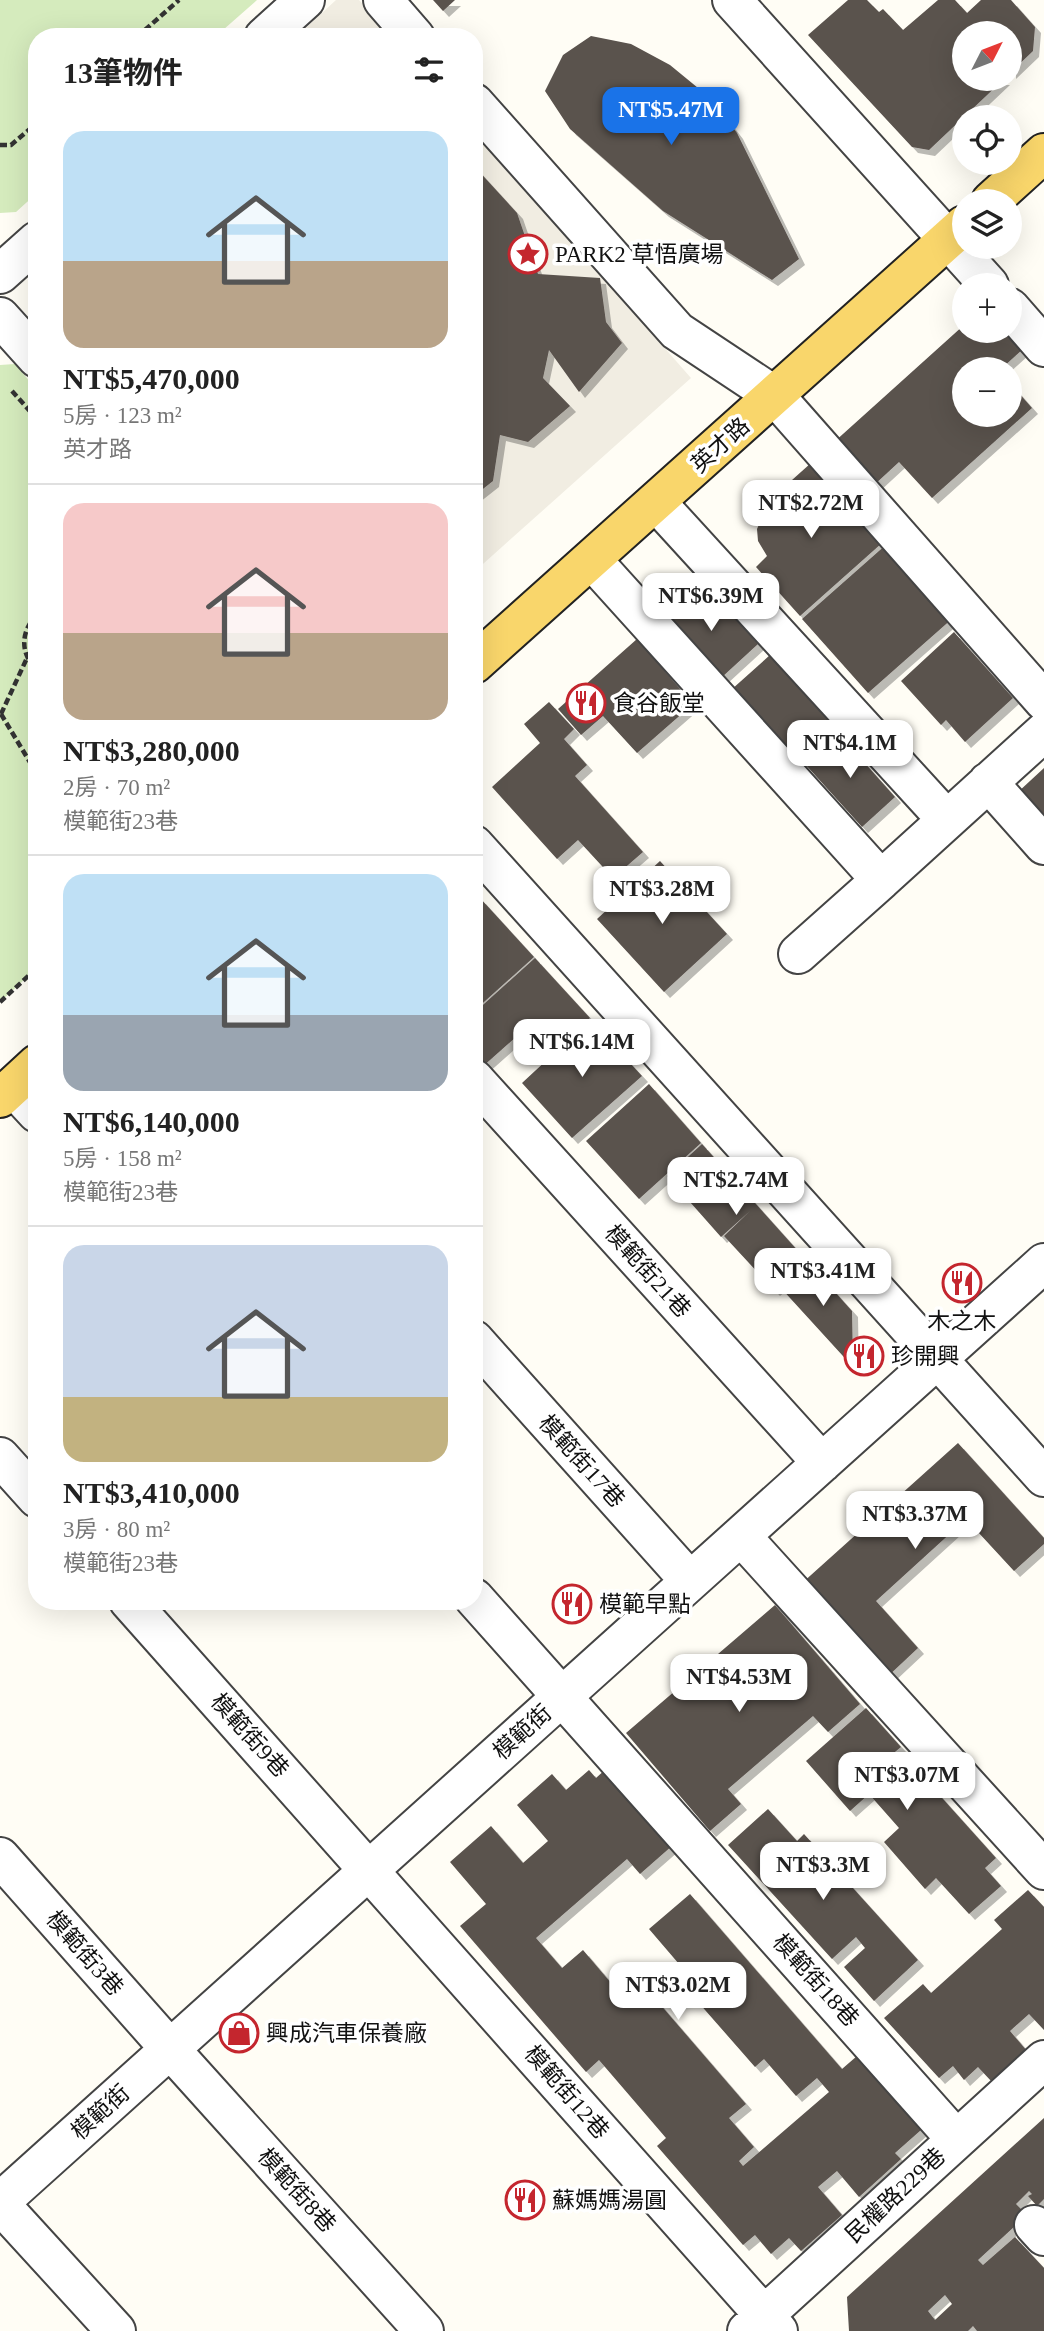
<!DOCTYPE html>
<html lang="zh-TW">
<head>
<meta charset="utf-8">
<style>
  body { margin:0; font-family:"Times New Roman","Noto Sans TC",serif; background:#f2f2f2; color:#222; height:100vh; display:flex; flex-direction:column; font-size:26px; white-space:nowrap }
  * { box-sizing:border-box; margin:0 }
  p { font-size:23px; color:#767676 }
  .icon { flex:none; width:38px; height:38px; fill:none; stroke:currentColor; stroke-width:2; stroke-linecap:round; stroke-linejoin:round }
  .map { position:relative; flex:1; overflow:hidden }
  .panel { position:absolute; left:28px; top:28px; width:455px; height:1582px; display:flex; flex-direction:column; background:#fff; border-radius:28px; box-shadow:0 7px 28px #0002 }
  .panel>* { flex:none }
  .needle { width:46px; rotate:48deg }
  .buttons { position:absolute; left:952px; top:21px; display:grid; gap:14px }
  .buttons a { display:grid; place-items:center; width:70px; height:70px; border-radius:50%; background:#fff; box-shadow:0 7px 28px #0002; font-size:35px }
  .price { position:absolute; translate:-50% -60px; padding:0 16px; border-radius:14px; background:#fff; color:#222; font-size:23px; line-height:46px; filter:drop-shadow(0 2px 4px #0008) }
  .price::after { content:''; position:absolute; left:50%; top:42px; width:21px; height:16px; margin-left:-10px; background:inherit; clip-path:polygon(0 0,100% 0,50% 100%) }
  .price.active { background:#1a73e8; color:#fff }
  ul { padding:0; list-style:none }
  li { display:grid; align-content:center; gap:14px; height:371px; padding:0 35px }
  li+li { border-top:2px solid #e0e0e0 }
  li span { display:grid; place-items:center; height:217px; border-radius:21px; color:#555 }
  li>.icon { margin-inline-start:auto }
  span .icon { width:126px; height:126px; fill:#fffc; stroke-width:1 }
  li b { font-size:30px }
  h2 { display:flex; justify-content:space-between; align-items:center; height:84px; padding:0 35px; font-size:30px }
  .map>svg:first-child { display:block }
  .green { fill:#d5ebbd }
  .plaza { fill:#f1ede2 }
  .building { fill:#5a524d; fill-rule:evenodd; filter:url(#shadow) }
  .lines { fill:none; stroke-linecap:round; stroke-linejoin:round }
  .minor-casing { stroke:#444; stroke-width:42 }
  .major-casing { stroke:#222; stroke-width:42 }
  .path { stroke:#333; stroke-width:4.5; stroke-dasharray:7 3.5; stroke-linecap:butt }
  .minor { stroke:#fff; stroke-width:38 }
  .major { stroke:#f9d66b; stroke-width:38 }
  .labels { text-anchor:middle; stroke-width:7; stroke-linejoin:round; paint-order:stroke }
  .poi-label { font-size:23px; fill:#111; stroke:#fff; text-anchor:start }
  .street-label { font-size:23px; fill:#111; stroke:#fff }
</style>
</head>
<body>
<div class="map">
<svg width="1044" height="2331" viewBox="0 0 1044 2331">
  <defs>
    <filter id="shadow"><feDropShadow dx="6" dy="6" stdDeviation="0" flood-color="#0004"/></filter>
  </defs>
  <rect width="100%" height="100%" fill="#fffdf5"/>
  <path class="green" d="M0 0H257L215 37H37V193L16 212 0 213Z
    M15 364 37 390V968L0 1002V365Z"/>
  <path class="plaza" d="M336 0H359L392 37H296Z
    M474 131 691 378 474 572Z"/>
  <path class="building" d="M433 0H455L443 11Z
    M848 0H867L879 12 883 9 903 30 938 0H955L967 13 981 0H1011L1035 27 1033 51 1010 73V33H964V79H1004L929 150 912 147 808 35Z
    M591 36 631 44 670 65 709 97 737 133 799 259 772 280 663 211 570 129 545 91 563 55Z
    M474 166 517 213 538 274 600 278 606 322 622 343 579 392 549 350 543 378 570 406 528 442 500 435 493 481 474 496Z
    M964 325V331H1010L1023 349 1001 369H964V415H1010V383L1032 408 932 498 899 462 873 486 833 443Z
    M811 463 882 543 800 616 756 567 767 556 758 541 757 529 761 520 768 512 763 506Z
    M888 543 954 617 868 693 802 619Z
    M684 596 729 612 758 644 721 678 663 614Z
    M954 632 1013 698 965 742 946 720 941 725 901 681Z
    M637 639 693 704 637 753 603 716 581 735 558 709Z
    M770 655 836 729 798 764 731 690Z
    M549 702 574 729 564 739 587 765 575 776 643 852 613 878 578 840 557 859 492 787 540 743 524 724Z
    M838 733 895 797 862 827 805 764Z
    M1044 768V823L1017 793Z
    M660 861 727 934 664 992 597 919Z
    M480 898 534 957 474 1011V903Z
    M535 958 590 1018 548 1056 524 1030 481 1068 474 1060V1013Z
    M590 1020 642 1076 572 1138 522 1083Z
    M649 1084 701 1143 639 1199 586 1141Z
    M702 1144 807 1261 774 1290 724 1236 750 1211 721 1237 667 1176Z
    M808 1262 852 1311 853 1367 780 1287Z
    M958 1443 1044 1538V1544L1014 1571 966 1519 876 1601 918 1648 886 1678 801 1584Z
    M775 1605 860 1704 828 1732 813 1716 728 1789 741 1804 710 1831 626 1733Z
    M866 1708 901 1747 890 1756 926 1796 934 1789 996 1858 985 1868 1001 1886 969 1914 936 1878 925 1889 884 1842 899 1828 869 1794 850 1811 806 1761Z
    M607 1768 673 1845 640 1874 627 1859 536 1938 562 1968 583 1950 628 2003 646 1988 746 2104 729 2118 754 2147 739 2161 743 2166 829 2092 817 2078 796 2096 764 2059 755 2067 677 1978 685 1971 649 1929 690 1894 842 2069 857 2056 921 2130 895 2153 901 2159 859 2197 837 2171 818 2187 842 2215 801 2251 789 2238 771 2254 755 2235 743 2245 657 2146 666 2138 599 2060 586 2072 460 1926 486 1904 450 1862 491 1826 523 1863 548 1841 517 1805 552 1774 566 1790 589 1770 596 1778Z
    M768 1809 797 1841 804 1834 918 1960 874 2001 844 1967 865 1948 856 1937 832 1959 728 1845Z
    M1028 1890 1044 1907V2030L1029 2014 1010 2031 1027 2051 992 2082 978 2067 964 2080 953 2066 939 2078 884 2018 923 1984 931 1993 1002 1929 994 1920Z
    M1044 2118V2199L1037 2206 1028 2196 1032 2194 1029 2191 1016 2204 1027 2215 978 2260 983 2265 1015 2237 1044 2268V2331H977L973 2326 968 2331H849L847 2297ZM945 2295 952 2304 935 2320 928 2311Z"/>
  <g class="lines">
    <defs>
      <path id="minor" d="M383 0 415 37
        M732 0 989 285
        M264 37 305 0
        M474 103 677 331 775 396 1044 701
        M0 274 37 241
        M1010 308 1044 347
        M0 317 37 358
        M656 502 947 820
        M592 560 881 880 1044 732
        M988 782 1044 845
        M474 845 1044 1477
        M798 954 881 880
        M474 1079 822 1463
        M13 1087 37 1113
        M474 1340 690 1581
        M0 1457 37 1498
        M741 1536 1044 1870
        M474 1598 956 2139
        M129 1601 778 2331
        M0 1857 170 2049 424 2331
        M0 2202 1044 1263
        M0 2204 116 2331
        M1034 2225 1044 2236
        M747 2331 1044 2060"/>
      <path id="major" d="M991 201 1044 153
        M474 664 964 225
        M0 1098 37 1064"/>
    </defs>
    <use href="#minor" class="minor-casing"/>
    <use href="#major" class="major-casing"/>
    <path class="path" d="M137 37 179 0
      M0 145H11L37 123
      M12 391 37 419
      M37 614C21 631 19 653 37 670
      M1 714 37 774
      M1 714 27 658
      M0 1002 37 968"/>
    <use href="#minor" class="minor"/>
    <use href="#major" class="major"/>
  </g>
  <defs>
    <symbol id="sight-ring" viewBox="-11 -11 22 22"><circle r="9.5" fill="#fff" stroke="#c4262e" stroke-width="1.5"/><path d="M0-6L1.8-2.2L6-1.7L2.9 1.2L3.7 5.4L0 3.3L-3.7 5.4L-2.9 1.2L-6-1.7L-1.8-2.2Z" fill="#c4262e"/></symbol>
    <symbol id="restaurant-ring" viewBox="-11 -11 22 22"><circle r="9.5" fill="#fff" stroke="#c4262e" stroke-width="1.5"/><path d="M-5-6h1v4h1v-4h1v4h1v-4h1v5L-1.5 .5V6h-2V.5L-5-1ZM5-6V6H3V1.5H1.5Q1.5-4 5-6Z" fill="#c4262e"/></symbol>
    <symbol id="shop-ring" viewBox="-11 -11 22 22"><circle r="9.5" fill="#fff" stroke="#c4262e" stroke-width="1.5"/><path d="M-5-2.5h2.3a2.7 3.5 0 0 1 5.4 0H5L5.5 6h-11ZM-1.5-2.5h3a1.5 2.3 0 0 0-3 0Z" fill="#c4262e"/></symbol>
  </defs>
  <g fill-rule="evenodd">
    <use href="#sight-ring" x="506" y="232" width="44" height="44"/>
    <use href="#restaurant-ring" x="564" y="681" width="44" height="44"/>
    <use href="#restaurant-ring" x="940" y="1261" width="44" height="44"/>
    <use href="#restaurant-ring" x="842" y="1334" width="44" height="44"/>
    <use href="#restaurant-ring" x="550" y="1582" width="44" height="44"/>
    <use href="#shop-ring" x="217" y="2011" width="44" height="44"/>
    <use href="#restaurant-ring" x="503" y="2178" width="44" height="44"/>
  </g>
  <g class="labels">
    <g class="poi-label">
      <text x="555" y="262">PARK2 草悟廣場</text>
      <text x="613" y="711">食谷飯堂</text>
      <text x="962" y="1329" text-anchor="middle">木之木</text>
      <text x="891" y="1364">珍開興</text>
      <text x="599" y="1612">模範早點</text>
      <text x="266" y="2041">興成汽車保養廠</text>
      <text x="552" y="2208">蘇媽媽湯圓</text>
    </g>
    <g class="street-label">
      <text transform="translate(720 445) rotate(-42)" y="8">英才路</text>
      <text transform="translate(648 1271) rotate(48)" y="8">模範街21巷</text>
      <text transform="translate(582 1461) rotate(48)" y="8">模範街17巷</text>
      <text transform="translate(522 1732) rotate(-42)" y="8">模範街</text>
      <text transform="translate(250 1735) rotate(48)" y="8">模範街9巷</text>
      <text transform="translate(85 1953) rotate(49)" y="8">模範街3巷</text>
      <text transform="translate(816 1980) rotate(48)" y="8">模範街18巷</text>
      <text transform="translate(567 2092) rotate(49)" y="8">模範街12巷</text>
      <text transform="translate(100 2112) rotate(-42)" y="8">模範街</text>
      <text transform="translate(297 2190) rotate(48)" y="8">模範街8巷</text>
      <text transform="translate(895 2195) rotate(-43)" y="8">民權路229巷</text>
    </g>
  </g>
</svg>
<div class="buttons">
<a><svg class="needle" viewBox="-14 -14 28 28"><path d="M0-13l5 13h-10z" fill="#e53935"/><path d="M0 13l5-13h-10z" fill="#767676"/></svg></a>
<a><svg class="icon" aria-label="locate" viewBox="0 0 24 24"><circle cx="12" cy="12" r="6"/><path d="M12 2v4M12 18v4M2 12h4M18 12h4"/></svg></a>
<a><svg class="icon" aria-label="layers" viewBox="0 0 24 24"><path d="M12 4l9 5-9 5-9-5zM3 14l9 5 9-5"/></svg></a>
<a>+</a>
<a>−</a>
</div>
<b class="price active" style="left:671px;top:147px">NT$5.47M</b>
<b class="price" style="left:811px;top:540px">NT$2.72M</b>
<b class="price" style="left:711px;top:633px">NT$6.39M</b>
<b class="price" style="left:850px;top:780px">NT$4.1M</b>
<b class="price" style="left:662px;top:926px">NT$3.28M</b>
<b class="price" style="left:582px;top:1079px">NT$6.14M</b>
<b class="price" style="left:736px;top:1217px">NT$2.74M</b>
<b class="price" style="left:823px;top:1308px">NT$3.41M</b>
<b class="price" style="left:915px;top:1551px">NT$3.37M</b>
<b class="price" style="left:739px;top:1714px">NT$4.53M</b>
<b class="price" style="left:907px;top:1812px">NT$3.07M</b>
<b class="price" style="left:823px;top:1902px">NT$3.3M</b>
<b class="price" style="left:678px;top:2022px">NT$3.02M</b>
<section class="panel">
<h2>13筆物件<svg class="icon" aria-label="filters" viewBox="0 0 24 24"><path d="M4 7h16M4 17h16"/><circle cx="9" cy="7" r="2"/><circle cx="15" cy="17" r="2"/></svg></h2>
<ul>
<li><span style="background:linear-gradient(#bfe0f5 60%,#b9a48a 0)"><svg class="icon" aria-label="home" viewBox="0 0 24 24"><path d="M3 11l9-7 9 7M6 9v11h12V9"/></svg></span><div><b>NT$5,470,000</b><p>5房 · 123 m²</p><p>英才路</p></div></li>
<li><span style="background:linear-gradient(#f6c9c9 60%,#b9a48a 0)"><svg class="icon" aria-label="home" viewBox="0 0 24 24"><path d="M3 11l9-7 9 7M6 9v11h12V9"/></svg></span><div><b>NT$3,280,000</b><p>2房 · 70 m²</p><p>模範街23巷</p></div></li>
<li><span style="background:linear-gradient(#bfe0f5 65%,#9aa5b1 0)"><svg class="icon" aria-label="home" viewBox="0 0 24 24"><path d="M3 11l9-7 9 7M6 9v11h12V9"/></svg></span><div><b>NT$6,140,000</b><p>5房 · 158 m²</p><p>模範街23巷</p></div></li>
<li><span style="background:linear-gradient(#c9d6e8 70%,#c2b280 0)"><svg class="icon" aria-label="home" viewBox="0 0 24 24"><path d="M3 11l9-7 9 7M6 9v11h12V9"/></svg></span><div><b>NT$3,410,000</b><p>3房 · 80 m²</p><p>模範街23巷</p></div></li>
</ul>
</section>
</div>
</body>
</html>
